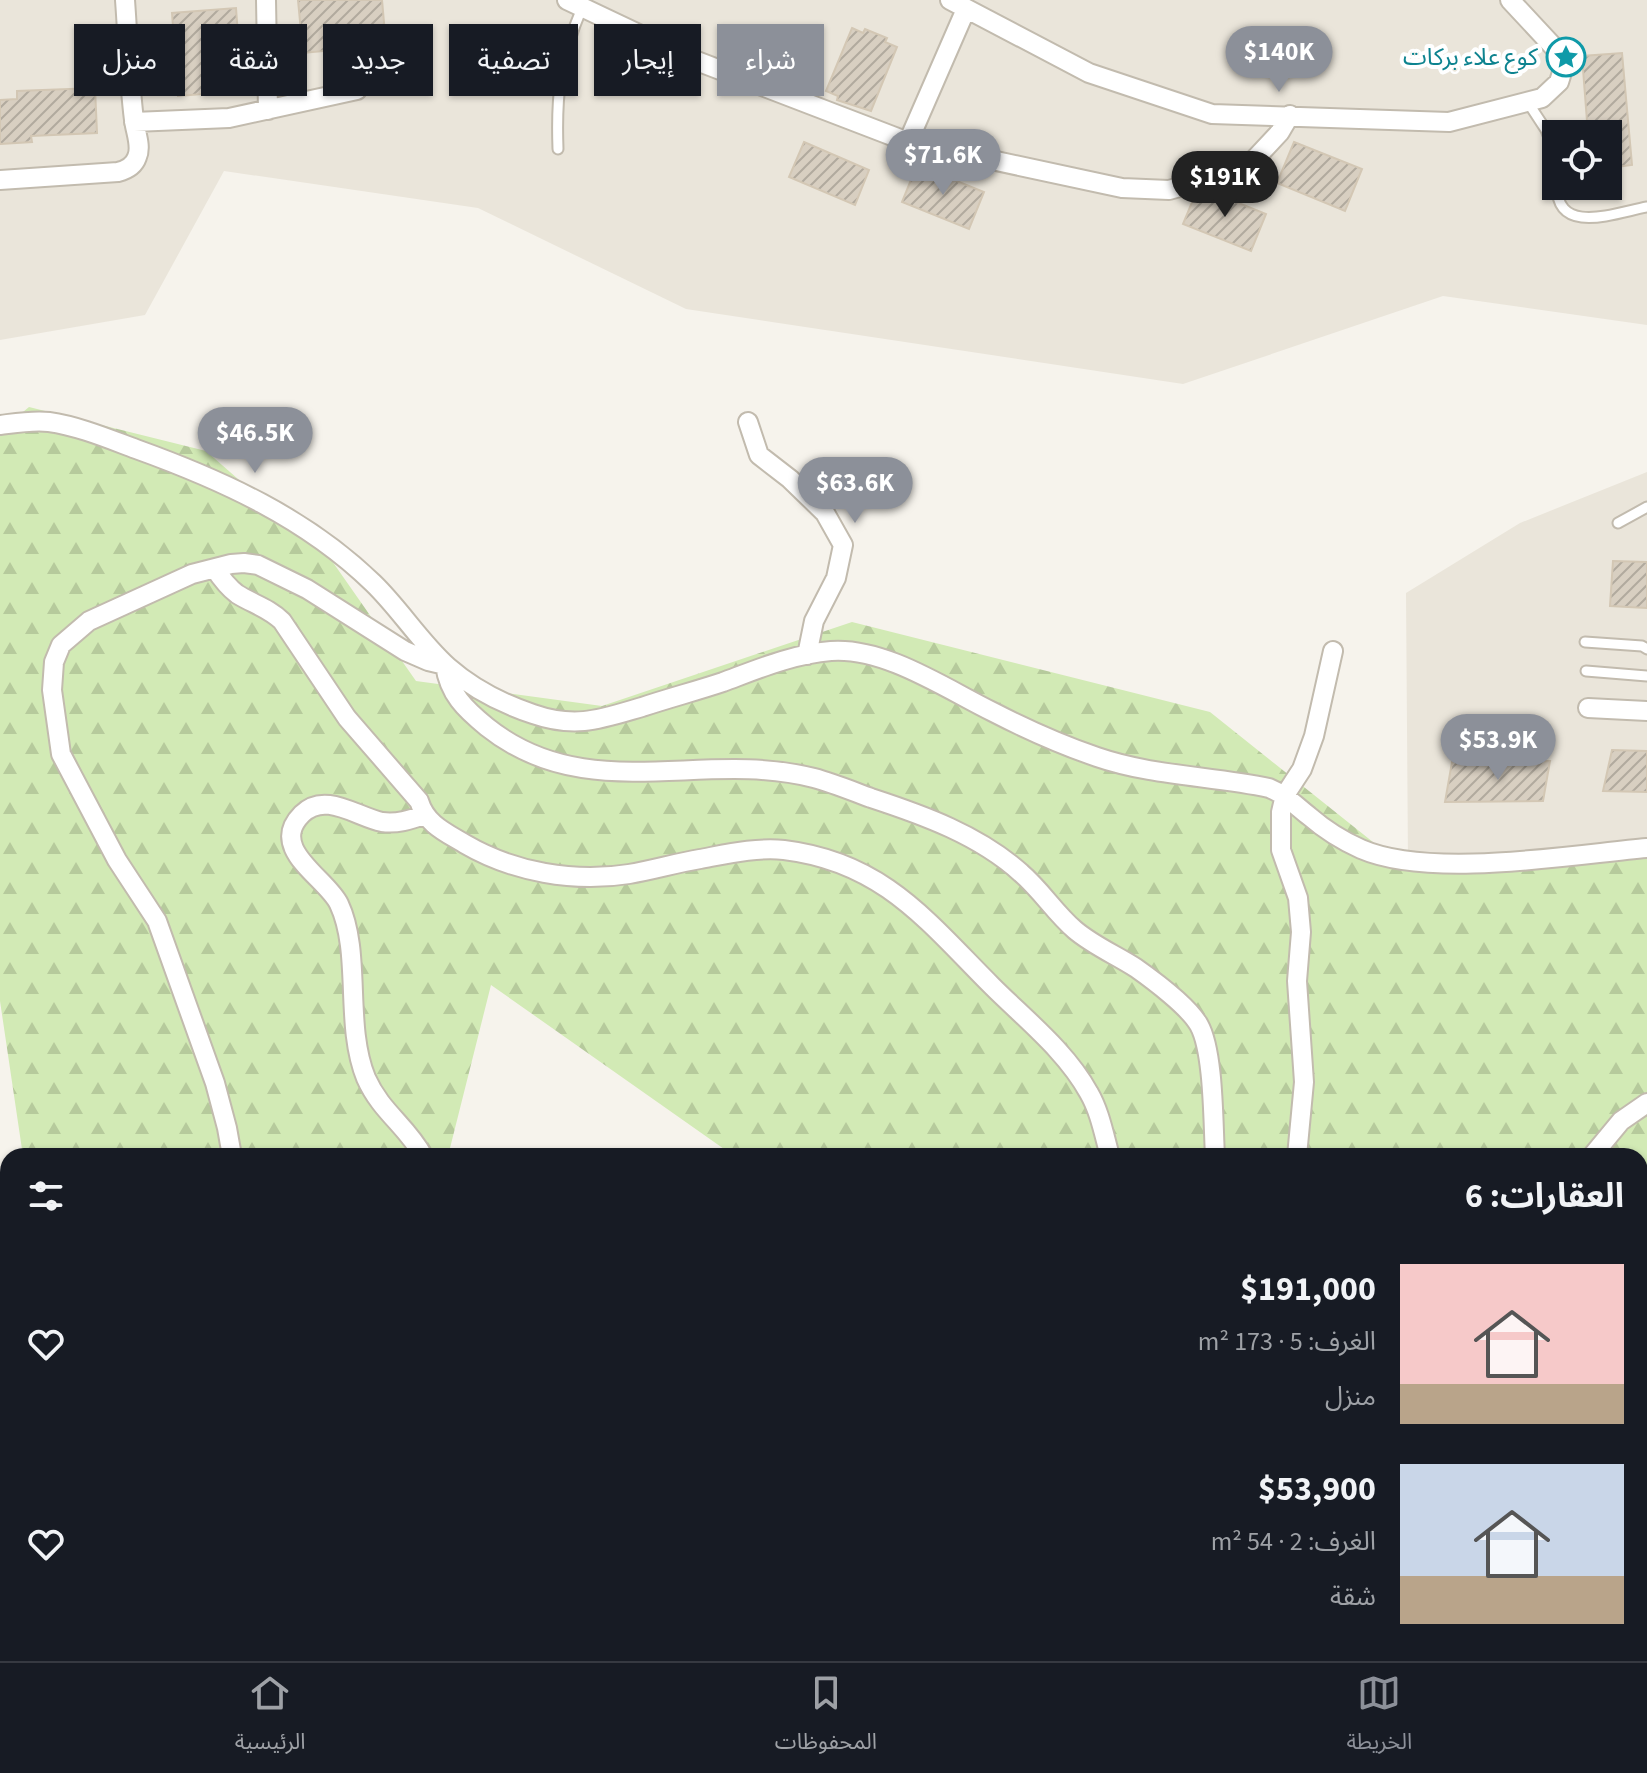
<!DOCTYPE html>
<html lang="ar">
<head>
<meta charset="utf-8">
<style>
  body { margin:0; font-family:"Source Sans 3","Noto Sans Arabic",sans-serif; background:#242831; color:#f1f3f6; direction:rtl; height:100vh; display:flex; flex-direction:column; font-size:30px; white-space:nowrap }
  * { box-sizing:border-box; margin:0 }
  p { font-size:26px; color:#9ea1a6 }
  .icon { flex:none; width:44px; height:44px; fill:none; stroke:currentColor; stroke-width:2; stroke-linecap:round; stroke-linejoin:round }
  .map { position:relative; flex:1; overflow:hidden; direction:ltr }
  .side { position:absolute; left:0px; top:1148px; width:1648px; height:514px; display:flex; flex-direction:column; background:#171b24; border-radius:24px 24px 0 0; box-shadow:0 2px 6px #0004; direction:rtl }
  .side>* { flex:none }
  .banner { position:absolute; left:24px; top:24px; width:800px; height:72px; direction:rtl; display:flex; gap:16px }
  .fabs { position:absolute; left:1542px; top:120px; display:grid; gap:16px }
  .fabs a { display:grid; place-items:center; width:80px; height:80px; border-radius:0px; background:#171b24; box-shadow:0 2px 6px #0004; font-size:40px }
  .price { position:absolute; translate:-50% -68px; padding:0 18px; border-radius:28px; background:#8c9099; color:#fff; font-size:26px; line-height:52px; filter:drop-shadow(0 2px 4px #0008) }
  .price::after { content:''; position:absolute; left:50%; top:48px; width:24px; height:18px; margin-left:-12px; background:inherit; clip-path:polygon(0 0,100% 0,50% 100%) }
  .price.active { background:#222; color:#fff }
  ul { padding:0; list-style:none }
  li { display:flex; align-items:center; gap:24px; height:200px; padding:0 24px }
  li span { display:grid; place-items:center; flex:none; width:224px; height:160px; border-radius:0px; color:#555 }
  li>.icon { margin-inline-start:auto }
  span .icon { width:96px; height:96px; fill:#fffc; stroke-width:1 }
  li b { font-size:34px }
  h2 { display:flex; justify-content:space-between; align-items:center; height:96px; padding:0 24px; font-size:34px }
  .chip { padding:0 28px; border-radius:0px; background:#171b24; box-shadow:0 2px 6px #0004; font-size:28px; line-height:72px }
  .chip.active { background:#8c9099; color:#fff }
  .menu { display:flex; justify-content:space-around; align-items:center; height:112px; border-top:2px solid #363941; background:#171b24; font-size:22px; color:#9ea1a6 }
  .menu a { display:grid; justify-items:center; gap:4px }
  .menu .active { color:#8c9099 }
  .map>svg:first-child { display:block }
  .residential { fill:#eae5da; fill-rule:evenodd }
  .forest { fill:url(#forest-firs) }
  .building { fill:url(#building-hatch); stroke:#d3c7b4; stroke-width:2 }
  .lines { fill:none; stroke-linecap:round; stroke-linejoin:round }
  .lane-casing { stroke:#c2bbae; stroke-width:13 }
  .street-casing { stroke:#c2bbae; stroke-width:22 }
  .primary-casing { stroke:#e6c16a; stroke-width:34 }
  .path { stroke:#c4b79f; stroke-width:3; stroke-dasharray:4 4; stroke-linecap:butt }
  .lane { stroke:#fff; stroke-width:9 }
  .street { stroke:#fff; stroke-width:18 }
  .primary { stroke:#ffe39c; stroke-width:30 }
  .labels { text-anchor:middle; stroke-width:8; stroke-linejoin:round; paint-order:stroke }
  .culture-label { font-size:24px; fill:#0d838f; stroke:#fff; text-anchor:end }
</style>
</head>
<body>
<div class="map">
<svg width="1647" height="1661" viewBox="0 0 1647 1661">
  <defs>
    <pattern id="forest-firs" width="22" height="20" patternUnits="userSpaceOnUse" patternTransform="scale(2)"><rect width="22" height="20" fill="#d2eab5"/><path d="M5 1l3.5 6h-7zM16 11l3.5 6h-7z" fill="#b6ca9c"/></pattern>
    <pattern id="building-hatch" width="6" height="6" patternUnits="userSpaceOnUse" patternTransform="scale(2)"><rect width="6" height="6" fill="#d8cfc1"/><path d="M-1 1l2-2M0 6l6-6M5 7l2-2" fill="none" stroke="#b1aa9e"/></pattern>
  </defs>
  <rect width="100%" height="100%" fill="#f6f3ec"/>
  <path class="residential" d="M0 0H1647V325L1443 296 1183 384 686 309 478 208 224 171 145 315 0 340ZM1556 134H1608V186H1556Z
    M1647 472V842L1408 863 1406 593 1520 523Z"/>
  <path class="forest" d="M29 407 206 451 332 561 416 681 602 706 852 622 1210 712 1408 870 1647 851V1661H1113L1109 1654H1640V1156H734L491 985 448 1156H23L0 1001V431Z
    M67 1654H466L478 1661H65Z"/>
  <path class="building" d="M298 0H382L386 45 303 53Z
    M236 8 242 91 178 96 172 13Z
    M852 28 863 33 865 29 887 38 885 42 897 47 871 111 837 100 838 96 826 91Z
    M1622 53 1632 165 1608 168V134H1588L1582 56Z
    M95 88 97 133 31 136 32 142 0 144V100L17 99V91Z
    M804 142 869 170 855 205 789 177Z
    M1294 142 1362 169 1345 211 1277 183Z
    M917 165 984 192 969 229 902 202Z
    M1209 191 1266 214 1251 251 1183 224 1195 195Z
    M1613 561 1647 562V608L1610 606Z
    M1612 750 1647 751V792L1603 791Z
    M1550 761 1543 801 1445 802 1452 762Z"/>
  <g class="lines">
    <defs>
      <path id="lane" d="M1529 104 1546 130 1556 156
        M558 149C556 95 560 59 582 8
        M1557 186C1557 236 1615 213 1647 207
        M1618 523 1647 507
        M1585 642 1642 646 1647 649
        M1586 671 1647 676"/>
      <path id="street" d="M266 0 268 110
        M567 0 689 58 908 142 1122 188 1169 190 1215 177 1253 161 1280 132 1290 115
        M950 0 1089 73 1212 114 1449 122 1542 98 1559 82 1563 69V57L1510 0
        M134 122 229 118 357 90
        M908 142 966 9
        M0 180 118 172C126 170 134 166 137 157 142 146 135 131 134 120 129 80 128 40 125 0
        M748 422 759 455 790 479 825 513 843 545 836 578 814 621 807 655
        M0 425C16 423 33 420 49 422 78 426 109 439 136 449 222 480 306 518 373 583 400 609 420 642 448 667 472 688 503 704 533 714 576 729 601 719 642 707 669 698 696 691 723 682 758 669 793 654 831 651 885 647 946 689 993 712 1026 729 1062 745 1097 757 1152 776 1212 776 1269 788 1286 795 1295 805 1309 816 1324 829 1343 841 1361 849 1430 879 1570 855 1647 848
        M215 569C221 578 228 587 237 594 253 604 269 608 282 621L347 718 419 801C426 824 445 832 465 844 513 872 574 883 629 874 653 870 676 863 700 859 727 854 757 847 784 850 883 862 927 921 992 986 1025 1019 1066 1051 1089 1093 1100 1112 1104 1135 1110 1156
        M445 665C449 694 465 709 487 727 587 807 702 749 814 778 833 783 852 791 871 798 923 815 979 835 1021 873 1041 890 1055 913 1075 930 1094 946 1116 955 1136 968 1153 980 1189 1007 1199 1025 1214 1052 1213 1123 1215 1156
        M1588 708 1647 711
        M232 1156 227 1128 215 1083 157 921 117 860 61 754 52 690 54 662 61 645 89 621 192 574 231 564 244 563 258 565 307 589 405 651 428 661 445 665
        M423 1156C407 1126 381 1112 366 1078 344 1024 362 953 339 904 327 878 267 849 302 814 325 791 357 817 382 822 397 824 410 820 424 815
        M1297 1156 1304 1082 1297 981 1301 932 1298 898 1281 850V812L1285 795 1302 769 1314 736 1333 651
        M1592 1156 1621 1121 1647 1103
        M1640 1199 1647 1189
        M427 1654 428 1661
        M1372 1654 1389 1661
        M187 1661 189 1654
        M1535 1661 1538 1654"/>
      <path id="primary" d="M0 1288 8 1347
        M9 1661 12 1654"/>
    </defs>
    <use href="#lane" class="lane-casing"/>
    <use href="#street" class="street-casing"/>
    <use href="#primary" class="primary-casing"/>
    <path class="path" d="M1640 1463 1647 1436
      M1636 1654 1639 1661"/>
    <use href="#lane" class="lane"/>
    <use href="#street" class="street"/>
    <use href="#primary" class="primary"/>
  </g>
  <defs>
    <symbol id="sight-ring" viewBox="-11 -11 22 22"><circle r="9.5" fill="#fff" stroke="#0f9aa8" stroke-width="1.5"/><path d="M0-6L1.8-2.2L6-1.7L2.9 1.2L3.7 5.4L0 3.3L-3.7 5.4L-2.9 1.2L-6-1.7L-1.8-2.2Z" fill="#0f9aa8"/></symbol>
  </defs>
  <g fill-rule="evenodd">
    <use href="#sight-ring" x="1544" y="35" width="44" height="44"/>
  </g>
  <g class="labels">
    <g class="culture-label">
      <text x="1538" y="65">كوع علاء بركات</text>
    </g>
  </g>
</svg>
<div class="fabs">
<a><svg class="icon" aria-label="locate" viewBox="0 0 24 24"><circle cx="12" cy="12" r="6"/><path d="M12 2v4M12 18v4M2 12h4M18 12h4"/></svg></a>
</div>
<b class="price" style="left:1279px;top:94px">$140K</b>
<b class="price" style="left:943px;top:197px">$71.6K</b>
<b class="price active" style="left:1225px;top:219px">$191K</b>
<b class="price" style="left:255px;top:475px">$46.5K</b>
<b class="price" style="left:855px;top:525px">$63.6K</b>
<b class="price" style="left:1498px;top:782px">$53.9K</b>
<div class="banner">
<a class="chip active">شراء</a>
<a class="chip">إيجار</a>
<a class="chip">تصفية</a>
<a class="chip">جديد</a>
<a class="chip">شقة</a>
<a class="chip">منزل</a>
</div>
<section class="side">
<h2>العقارات: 6<svg class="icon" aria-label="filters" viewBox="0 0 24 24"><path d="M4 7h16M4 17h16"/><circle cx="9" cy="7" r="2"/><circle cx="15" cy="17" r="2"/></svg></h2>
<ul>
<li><span style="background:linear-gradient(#f6c9c9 75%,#b9a48a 0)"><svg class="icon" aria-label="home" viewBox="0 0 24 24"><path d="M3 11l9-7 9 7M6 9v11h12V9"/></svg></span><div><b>$191,000</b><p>الغرف: 5 · 173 m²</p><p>منزل</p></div><svg class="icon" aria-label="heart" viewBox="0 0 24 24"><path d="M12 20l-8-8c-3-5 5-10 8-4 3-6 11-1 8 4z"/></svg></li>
<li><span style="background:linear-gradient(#c9d6e8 70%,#b9a48a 0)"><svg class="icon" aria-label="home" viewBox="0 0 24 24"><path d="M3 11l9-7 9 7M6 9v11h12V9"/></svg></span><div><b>$53,900</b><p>الغرف: 2 · 54 m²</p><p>شقة</p></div><svg class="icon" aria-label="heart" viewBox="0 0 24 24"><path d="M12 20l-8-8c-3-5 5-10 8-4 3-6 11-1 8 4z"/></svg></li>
</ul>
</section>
</div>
<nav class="menu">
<a class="active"><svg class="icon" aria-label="map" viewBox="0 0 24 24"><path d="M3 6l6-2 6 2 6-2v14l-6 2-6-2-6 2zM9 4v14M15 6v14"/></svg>الخريطة</a>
<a><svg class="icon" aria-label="saved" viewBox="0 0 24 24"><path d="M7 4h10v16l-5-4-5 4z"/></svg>المحفوظات</a>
<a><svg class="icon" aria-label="home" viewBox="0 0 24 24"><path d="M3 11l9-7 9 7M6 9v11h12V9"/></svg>الرئيسية</a>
</nav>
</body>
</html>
